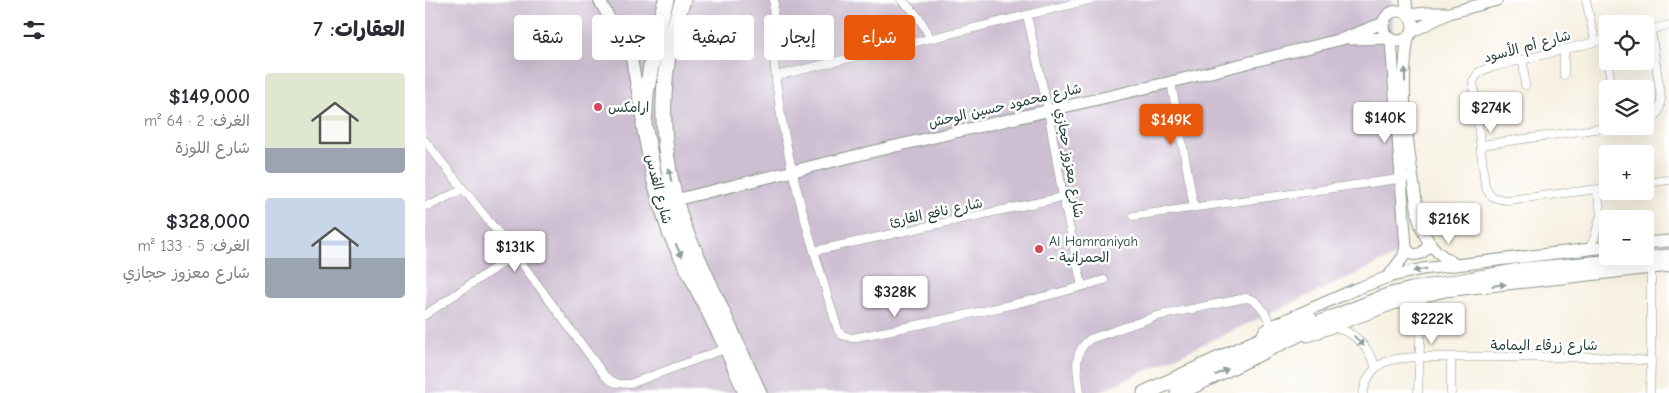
<!DOCTYPE html>
<html lang="ar">
<head>
<meta charset="utf-8">
<style>
  body { margin:0; font-family:"Comic Neue","Playpen Sans Arabic",sans-serif; background:#f7f7f7; color:#2b2b33; direction:rtl; height:100vh; display:flex; flex-direction:column; font-size:19px; white-space:nowrap }
  * { box-sizing:border-box; margin:0 }
  p { font-size:16px; color:#7c7c81 }
  .icon { flex:none; width:28px; height:28px; fill:none; stroke:currentColor; stroke-width:2; stroke-linecap:round; stroke-linejoin:round }
  .map { position:relative; flex:1; overflow:hidden; direction:ltr }
  .drawer { display:flex; flex-direction:column; background:#fff; width:425px }
  .drawer>* { flex:none }
  .top-card { position:absolute; left:15px; top:15px; width:475px; height:45px; direction:rtl; display:flex; gap:10px }
  .tools { position:absolute; left:1174px; top:15px; display:grid; gap:10px }
  .tools a { display:grid; place-items:center; width:55px; height:55px; border-radius:5px; background:#fff; box-shadow:0 5px 20px #0002; font-size:25px }
  .price { position:absolute; translate:-50% -42px; padding:0 11px; border-radius:5px; background:#fff; color:#222; font-size:16px; line-height:32px; filter:drop-shadow(0 1px 2px #0008) }
  .price::after { content:''; position:absolute; left:50%; top:30px; width:15px; height:11px; margin-left:-8px; background:inherit; clip-path:polygon(0 0,100% 0,50% 100%) }
  .price.active { background:#ea580c; color:#fff }
  ul { padding:0; list-style:none }
  li { display:flex; align-items:center; gap:15px; height:125px; padding:0 20px }
  li span { display:grid; place-items:center; flex:none; width:140px; height:100px; border-radius:5px; color:#555 }
  li>.icon { margin-inline-start:auto }
  span .icon { width:60px; height:60px; fill:#fffc; stroke-width:1 }
  li b { font-size:21px }
  h2 { display:flex; justify-content:space-between; align-items:center; height:60px; padding:0 20px; font-size:21px }
  .pill { padding:0 18px; border-radius:5px; background:#fff; box-shadow:0 5px 20px #0002; font-size:18px; line-height:45px }
  .pill.active { background:#ea580c; color:#fff }
  main { display:flex; flex:1; min-height:0 }
  .map>svg:first-child { display:block }
  .industrial { fill:#cebed2 }
  .lines { fill:none; stroke-linecap:round; stroke-linejoin:round }
  .street-casing { stroke:#8b978b; stroke-width:9 }
  .secondary-casing { stroke:#8b978b; stroke-width:13 }
  .highway-casing { stroke:#8b978b; stroke-width:17 }
  .street { stroke:#fff; stroke-width:8 }
  .secondary { stroke:#fff; stroke-width:11 }
  .highway { stroke:#fff; stroke-width:15 }
  .oneway { fill:#8f9e9a }
  .poi-dot { fill:#d1495b; stroke:#fff; stroke-width:2 }
  .labels { text-anchor:middle; stroke-width:5; stroke-linejoin:round; paint-order:stroke }
  .street-label { font-size:14px; fill:#1f3d34; stroke:#fff }
  .poi-label { font-size:14px; fill:#1f3d34; stroke:#fff; text-anchor:start }
</style>
</head>
<body>
<main>
<div class="map">
<svg width="1244" height="393" viewBox="0 0 1244 393">
  <rect width="100%" height="100%" fill="#fff"/>
  <filter id="ink" filterUnits="userSpaceOnUse"><feTurbulence type="fractalNoise" baseFrequency=".02" numOctaves="2"/><feDisplacementMap in="SourceGraphic" scale="10" xChannelSelector="R" yChannelSelector="G"/><feConvolveMatrix kernelMatrix="1 2 1 2 8 2 1 2 1" color-interpolation-filters="sRGB"/></filter>
  <filter id="wash" filterUnits="userSpaceOnUse"><feTurbulence type="fractalNoise" baseFrequency=".0096" numOctaves="4" result="noise"/><feDisplacementMap in="SourceGraphic" scale="20" xChannelSelector="R" yChannelSelector="G"/><feGaussianBlur stdDeviation="1.12" result="paint"/><feColorMatrix in="noise" values="0 0 0 0 0 0 0 0 0 0 0 0 0 0 0 0 0 1.4 0 .05"/><feComposite in="paint" operator="in"/></filter>
  <g filter="url(#wash)">
    <rect width="100%" height="100%" fill="#f7f1e2"/>
    <path class="industrial" d="M0 0H967L972 255 672 393H0Z"/>
  </g>
  <g filter="url(#ink)">
    <g class="lines">
      <defs>
        <path id="street" d="M349 0C341 107 382 228 413 330L417 335 427 338C511 321 597 305 679 280
          M476 0C491 12 497 21 505 38
          M1161 0 1170 41
          M602 15 623 110 638 197 657 286
          M1220 31 1244 25
          M1182 39 1064 68 1054 72 1048 81 1060 185C1064 197 1070 199 1082 200L1182 188
          M1139 49V75
          M1098 60 1100 85
          M1184 61 1185 79
          M351 76 664 0
          M746 82 769 207
          M1220 123C1233 118 1235 111 1236 99L1226 30
          M0 141 90 254 180 376C189 384 194 384 205 384L302 348
          M1056 145 1192 126
          M1220 183 1244 180
          M1172 190 1176 214 1182 228
          M0 206 8 204 38 189
          M708 216 980 178
          M1164 249 1169 239 1176 214
          M389 251 638 197
          M1226 269V361
          M0 315 90 254
          M909 328C931 331 943 348 951 367
          M655 393C653 372 646 353 665 339L732 316 821 298C836 300 840 314 847 326
          M938 393C945 360 966 358 995 357H1175L1226 361 1225 393
          M993 393 997 296
          M1026 393V358"/>
        <path id="secondary" d="M174 0 206 56 216 111
          M981 0 982 14
          M958 26a15 15 0 1 1 30 0a15 15 0 1 1-30 0Z
          M984 15 1000 13H1020
          M988 31 1024 13 1072 0
          M983 38C973 98 985 160 994 220 1000 241 1011 254 1030 264
          M926 39 964 38
          M250 200 458 149 746 82 917 39 958 23
          M1220 243 1244 241
          M981 248 986 254C995 256 1000 252 1004 244
          M963 277 978 257 981 248 966 40
          M883 336 968 304 1020 291 1244 266
          M836 340 839 332 847 326 931 289 963 277 997 269 1182 247"/>
        <path id="highway" d="M241 0 233 28 221 94 219 125 230 182 245 233 302 348 321 393
          M258 0C254 13 248 27 246 40 233 103 238 168 259 228L334 393
          M720 393 884 318
          M753 393 900 321 963 296 987 290 1101 270 1244 257"/>
      </defs>
      <use href="#street" class="street-casing"/>
      <use href="#secondary" class="secondary-casing"/>
      <use href="#highway" class="highway-casing"/>
      <use href="#street" class="street"/>
      <use href="#secondary" class="secondary"/>
      <use href="#highway" class="highway"/>
    </g>
    <defs><path id="oneway-solid" d="M-6-.8H1V-3.2L6.5 0L1 3.2V.8H-6Z" transform="scale(1.25)"/></defs>
    <g class="oneway">
      <use href="#oneway-solid" transform="translate(980 75) rotate(-90)"/>
      <use href="#oneway-solid" transform="translate(245 175) rotate(-102)"/>
      <use href="#oneway-solid" transform="translate(254 251) rotate(64)"/>
      <use href="#oneway-solid" transform="translate(995 270) rotate(169)"/>
      <use href="#oneway-solid" transform="translate(1074 285) rotate(-7)"/>
      <use href="#oneway-solid" transform="translate(934 341) rotate(45)"/>
      <use href="#oneway-solid" transform="translate(797 372) rotate(-26)"/>
    </g>
  </g>
  <g class="poi-dot">
    <circle cx="173" cy="107" r="5"/>
    <circle cx="614" cy="249" r="5"/>
  </g>
  <g class="labels">
    <g class="street-label">
      <text transform="translate(1102 46) rotate(-15)" y="5">شارع أم الأسود</text>
      <text transform="translate(580 105) rotate(-13)" y="5">شارع محمود حسين الوحش</text>
      <text transform="translate(645 163) rotate(80)" y="5">شارع معزوز حجازي</text>
      <text transform="translate(234 189) rotate(76)" y="5">شارع القدس</text>
      <text transform="translate(511 212) rotate(-12)" y="5">شارع نافع القارئ</text>
      <text x="1119" y="350">شارع زرقاء اليمامة</text>
    </g>
    <g class="poi-label">
      <text x="183" y="112">ارامكس</text>
      <text x="624" y="246">Al Hamraniyah<tspan x="624" dy="16">- الحمرانية</tspan></text>
    </g>
  </g>
</svg>
<div class="tools">
<a><svg class="icon" aria-label="locate" viewBox="0 0 24 24"><circle cx="12" cy="12" r="6"/><path d="M12 2v4M12 18v4M2 12h4M18 12h4"/></svg></a>
<a><svg class="icon" aria-label="layers" viewBox="0 0 24 24"><path d="M12 4l9 5-9 5-9-5zM3 14l9 5 9-5"/></svg></a>
<a>+</a>
<a>−</a>
</div>
<b class="price" style="left:1066px;top:134px">$274K</b>
<b class="price" style="left:960px;top:144px">$140K</b>
<b class="price active" style="left:746px;top:146px">$149K</b>
<b class="price" style="left:1024px;top:245px">$216K</b>
<b class="price" style="left:90px;top:273px">$131K</b>
<b class="price" style="left:470px;top:318px">$328K</b>
<b class="price" style="left:1007px;top:345px">$222K</b>
<div class="top-card">
<a class="pill active">شراء</a>
<a class="pill">إيجار</a>
<a class="pill">تصفية</a>
<a class="pill">جديد</a>
<a class="pill">شقة</a>
</div>
</div>
<section class="drawer">
<h2>العقارات: 7<svg class="icon" aria-label="filters" viewBox="0 0 24 24"><path d="M4 7h16M4 17h16"/><circle cx="9" cy="7" r="2"/><circle cx="15" cy="17" r="2"/></svg></h2>
<ul>
<li><span style="background:linear-gradient(#dfe7d0 75%,#9aa5b1 0)"><svg class="icon" aria-label="home" viewBox="0 0 24 24"><path d="M3 11l9-7 9 7M6 9v11h12V9"/></svg></span><div><b>$149,000</b><p>الغرف: 2 · 64 m²</p><p>شارع اللوزة</p></div></li>
<li><span style="background:linear-gradient(#c9d6e8 60%,#9aa5b1 0)"><svg class="icon" aria-label="home" viewBox="0 0 24 24"><path d="M3 11l9-7 9 7M6 9v11h12V9"/></svg></span><div><b>$328,000</b><p>الغرف: 5 · 133 m²</p><p>شارع معزوز حجازي</p></div></li>
</ul>
</section>
</main>
</body>
</html>
